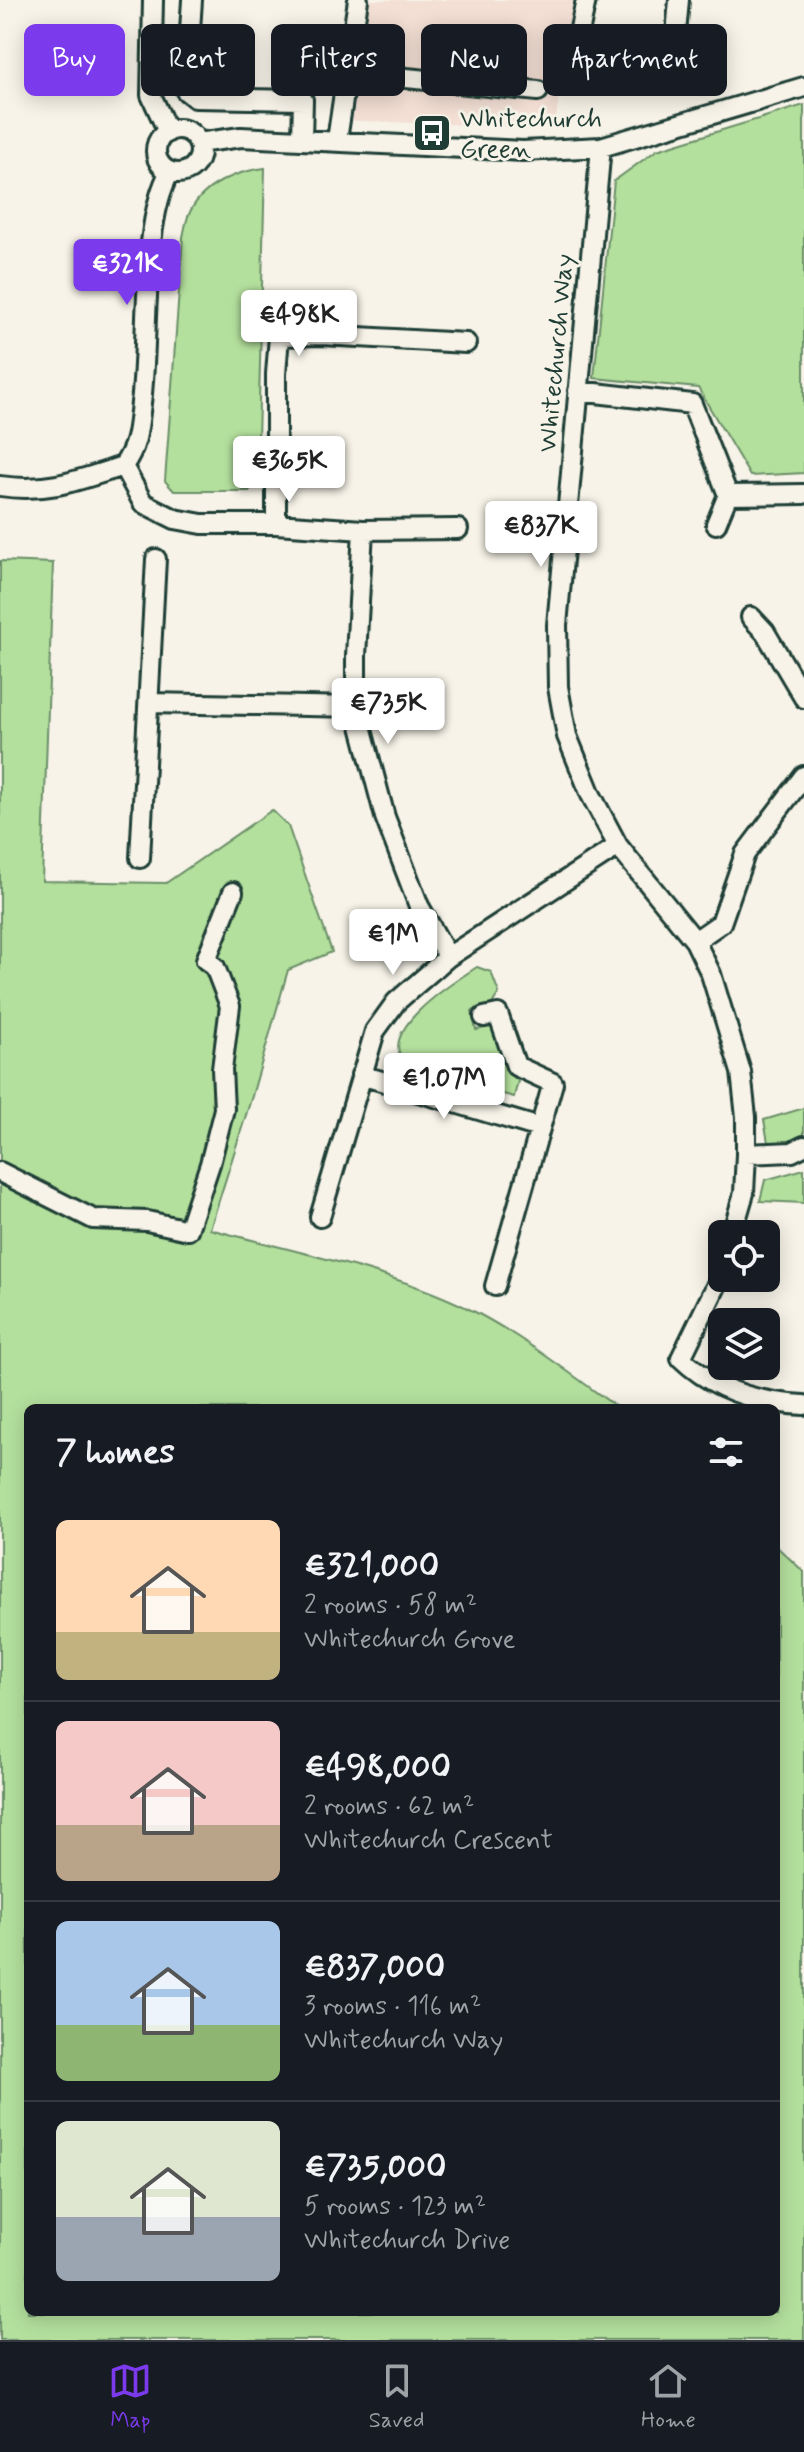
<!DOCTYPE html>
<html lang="en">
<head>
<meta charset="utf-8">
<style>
  body { margin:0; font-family:Mynerve,sans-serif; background:#20242c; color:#f1f3f6; height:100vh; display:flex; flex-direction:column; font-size:30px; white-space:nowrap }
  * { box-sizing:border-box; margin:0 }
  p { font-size:26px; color:#9ea1a6 }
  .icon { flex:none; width:44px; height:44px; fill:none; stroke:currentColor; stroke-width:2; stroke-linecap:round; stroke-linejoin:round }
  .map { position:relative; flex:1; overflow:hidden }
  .panel { position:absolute; left:24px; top:1404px; width:756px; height:912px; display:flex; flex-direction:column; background:#171b24; border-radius:12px; box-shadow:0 4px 20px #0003 }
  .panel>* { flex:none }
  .top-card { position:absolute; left:24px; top:24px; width:756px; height:72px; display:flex; gap:16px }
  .fabs { position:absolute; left:708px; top:1220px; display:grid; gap:16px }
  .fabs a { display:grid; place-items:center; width:72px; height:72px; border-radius:12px; background:#171b24; box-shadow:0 4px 20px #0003; font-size:40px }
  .price { position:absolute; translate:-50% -68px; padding:0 18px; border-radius:8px; background:#fff; color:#222; font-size:26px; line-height:52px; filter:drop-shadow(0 2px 4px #0008) }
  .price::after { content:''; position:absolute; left:50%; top:48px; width:24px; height:18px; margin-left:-12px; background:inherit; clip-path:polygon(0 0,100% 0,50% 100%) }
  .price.current { background:#7c3aed; color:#fff }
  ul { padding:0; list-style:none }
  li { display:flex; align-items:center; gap:24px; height:200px; padding:0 32px }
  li+li { border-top:2px solid #363941 }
  li span { display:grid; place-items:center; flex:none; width:224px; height:160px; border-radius:12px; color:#555 }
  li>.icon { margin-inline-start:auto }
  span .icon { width:96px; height:96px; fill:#fffc; stroke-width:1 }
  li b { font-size:34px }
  h2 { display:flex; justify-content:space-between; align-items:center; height:96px; padding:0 32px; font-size:34px }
  .tag { padding:0 28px; border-radius:12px; background:#171b24; box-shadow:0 4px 20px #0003; font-size:28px; line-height:72px }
  .tag.current { background:#7c3aed; color:#fff }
  .dock { display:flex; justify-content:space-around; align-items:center; height:112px; border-top:2px solid #363941; background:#171b24; font-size:22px; color:#9ea1a6 }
  .dock a { display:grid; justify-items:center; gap:4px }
  .dock .current { color:#7c3aed }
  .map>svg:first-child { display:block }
  .built { fill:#f3dfd4 }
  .green { fill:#b4e09d; stroke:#6a8e68; stroke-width:2 }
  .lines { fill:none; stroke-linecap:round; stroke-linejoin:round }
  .minor-casing { stroke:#1f3d34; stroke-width:24 }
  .minor { stroke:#f7f3e8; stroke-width:18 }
  .labels { text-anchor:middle; stroke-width:6; stroke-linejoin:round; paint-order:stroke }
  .poi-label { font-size:26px; fill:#1f3d34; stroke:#f7f3e8; text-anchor:start }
  .street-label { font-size:26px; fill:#1f3d34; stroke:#f7f3e8 }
</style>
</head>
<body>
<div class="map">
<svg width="804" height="2340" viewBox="0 0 804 2340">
  <rect width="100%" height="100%" fill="#f7f3e8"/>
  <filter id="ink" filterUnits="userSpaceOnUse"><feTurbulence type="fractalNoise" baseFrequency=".0125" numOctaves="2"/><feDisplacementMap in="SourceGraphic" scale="16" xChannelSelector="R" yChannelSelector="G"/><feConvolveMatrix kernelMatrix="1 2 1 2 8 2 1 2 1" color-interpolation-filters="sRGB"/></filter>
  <g filter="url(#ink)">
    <path class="built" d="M349 0H575L560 84 555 128 332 120Z"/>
    <path class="green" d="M804 105V473L750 476 698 388 594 378 614 181 657 150Z
      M265 168 257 480 249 491H174L165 481 183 237C185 229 186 219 190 212 203 185 237 171 265 168Z
      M0 561 53 563 42 881 166 883 272 810 288 826 332 952 288 970 252 1096 210 1229C294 1252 400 1272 477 1313 526 1339 572 1375 618 1408H28V2312H776V1546L804 1572V2340H0Z
      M477 967 491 972 499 993 492 1004 472 1011 476 1030 490 1027 496 1033 503 1062 518 1081 514 1097 474 1086 475 1081 466 1078 463 1082C449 1078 420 1073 409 1065 368 1036 455 981 477 967Z
      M804 1108V1137C791 1144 782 1148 768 1142L764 1120Z
      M804 1169V1203L760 1201 765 1180Z"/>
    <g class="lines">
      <defs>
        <path id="minor" d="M153 0 151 95 168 132
          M192 0 186 91 195 98 303 100 302 139
          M578 38 586 0
          M674 56 679 0
          M308 72 386 76 538 91
          M156 151a22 22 0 1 1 44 0a22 22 0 1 1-44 0Z
          M337 140 358 0
          M198 143 241 137 523 151 601 147 804 87
          M601 147 557 625 558 687 567 736 591 795 618 846 695 941 711 974 741 1072 746 1117V1154L744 1193 732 1234
          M578 391 692 404 728 495 804 494
          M123 466 143 503 175 519 202 524H276L363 530 458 529
          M123 466C138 445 138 429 141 403 149 342 141 220 170 172
          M0 486C47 493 79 480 123 466
          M276 524V374L279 336 322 335 466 343
          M716 524 728 495
          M363 530 356 656V707L385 817 419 906 448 957
          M751 617 765 632 804 698
          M149 703 356 707
          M140 858 156 559
          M695 941 721 923 745 854 804 776
          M484 1017 498 1014 516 1066 553 1083 495 1286
          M361 1075 540 1128
          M746 1154 792 1152 804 1146
          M0 1172 93 1219 147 1221 188 1230 210 1164 224 1109 222 1069 230 1006 215 967 206 960 233 892
          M320 1217 375 1031 396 1002 448 957 618 846
          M722 1274 681 1358C714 1390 759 1403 804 1405"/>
      </defs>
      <use href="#minor" class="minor-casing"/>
      <use href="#minor" class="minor"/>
    </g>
  </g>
  <defs>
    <symbol id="bus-square" viewBox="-11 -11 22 22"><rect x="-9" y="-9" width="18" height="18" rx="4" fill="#1f3d34" stroke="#f7f3e8"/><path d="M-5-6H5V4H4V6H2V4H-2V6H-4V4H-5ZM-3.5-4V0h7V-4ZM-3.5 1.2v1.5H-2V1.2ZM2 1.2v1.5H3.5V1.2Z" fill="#fff"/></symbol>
  </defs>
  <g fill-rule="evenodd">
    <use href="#bus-square" x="410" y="111" width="44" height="44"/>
  </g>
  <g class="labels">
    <g class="poi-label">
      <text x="460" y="127">Whitechurch<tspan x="460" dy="30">Green</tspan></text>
    </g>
    <g class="street-label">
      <text transform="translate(555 353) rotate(-85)" y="9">Whitechurch Way</text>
    </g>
  </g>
</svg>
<div class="fabs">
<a><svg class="icon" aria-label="locate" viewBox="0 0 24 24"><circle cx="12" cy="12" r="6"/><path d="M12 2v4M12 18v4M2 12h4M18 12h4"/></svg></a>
<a><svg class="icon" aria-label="layers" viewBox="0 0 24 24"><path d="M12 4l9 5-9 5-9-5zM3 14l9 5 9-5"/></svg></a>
</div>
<b class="price current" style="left:127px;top:307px">€321K</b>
<b class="price" style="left:299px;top:358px">€498K</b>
<b class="price" style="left:289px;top:504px">€365K</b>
<b class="price" style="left:541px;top:569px">€837K</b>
<b class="price" style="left:388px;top:746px">€735K</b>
<b class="price" style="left:393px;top:977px">€1M</b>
<b class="price" style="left:444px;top:1121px">€1.07M</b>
<div class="top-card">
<a class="tag current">Buy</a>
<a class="tag">Rent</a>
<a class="tag">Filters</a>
<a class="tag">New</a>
<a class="tag">Apartment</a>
</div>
<section class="panel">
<h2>7 homes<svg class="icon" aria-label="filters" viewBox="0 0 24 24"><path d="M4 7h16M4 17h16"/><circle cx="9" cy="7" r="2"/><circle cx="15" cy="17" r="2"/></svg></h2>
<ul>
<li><span style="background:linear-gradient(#ffd9b3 70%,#c2b280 0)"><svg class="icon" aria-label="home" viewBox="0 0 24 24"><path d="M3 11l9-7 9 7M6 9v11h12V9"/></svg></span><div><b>€321,000</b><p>2 rooms · 58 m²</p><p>Whitechurch Grove</p></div></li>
<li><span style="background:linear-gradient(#f6c9c9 65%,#b9a48a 0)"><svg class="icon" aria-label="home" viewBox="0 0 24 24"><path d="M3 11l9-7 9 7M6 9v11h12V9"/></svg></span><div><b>€498,000</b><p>2 rooms · 62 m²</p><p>Whitechurch Crescent</p></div></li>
<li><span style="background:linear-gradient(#a9c7e8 65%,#8fb573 0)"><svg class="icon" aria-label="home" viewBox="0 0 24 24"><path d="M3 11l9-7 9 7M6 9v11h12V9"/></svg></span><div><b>€837,000</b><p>3 rooms · 116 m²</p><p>Whitechurch Way</p></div></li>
<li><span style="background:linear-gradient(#dfe7d0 60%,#9aa5b1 0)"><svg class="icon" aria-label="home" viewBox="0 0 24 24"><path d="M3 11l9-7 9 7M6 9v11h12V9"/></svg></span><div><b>€735,000</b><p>5 rooms · 123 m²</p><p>Whitechurch Drive</p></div></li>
</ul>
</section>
</div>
<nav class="dock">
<a class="current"><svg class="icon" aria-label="map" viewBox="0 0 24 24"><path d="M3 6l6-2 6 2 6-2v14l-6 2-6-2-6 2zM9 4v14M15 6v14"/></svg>Map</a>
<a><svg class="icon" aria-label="saved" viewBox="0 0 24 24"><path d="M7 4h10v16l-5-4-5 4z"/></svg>Saved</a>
<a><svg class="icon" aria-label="home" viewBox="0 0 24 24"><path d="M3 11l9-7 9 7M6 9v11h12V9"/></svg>Home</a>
</nav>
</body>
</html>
